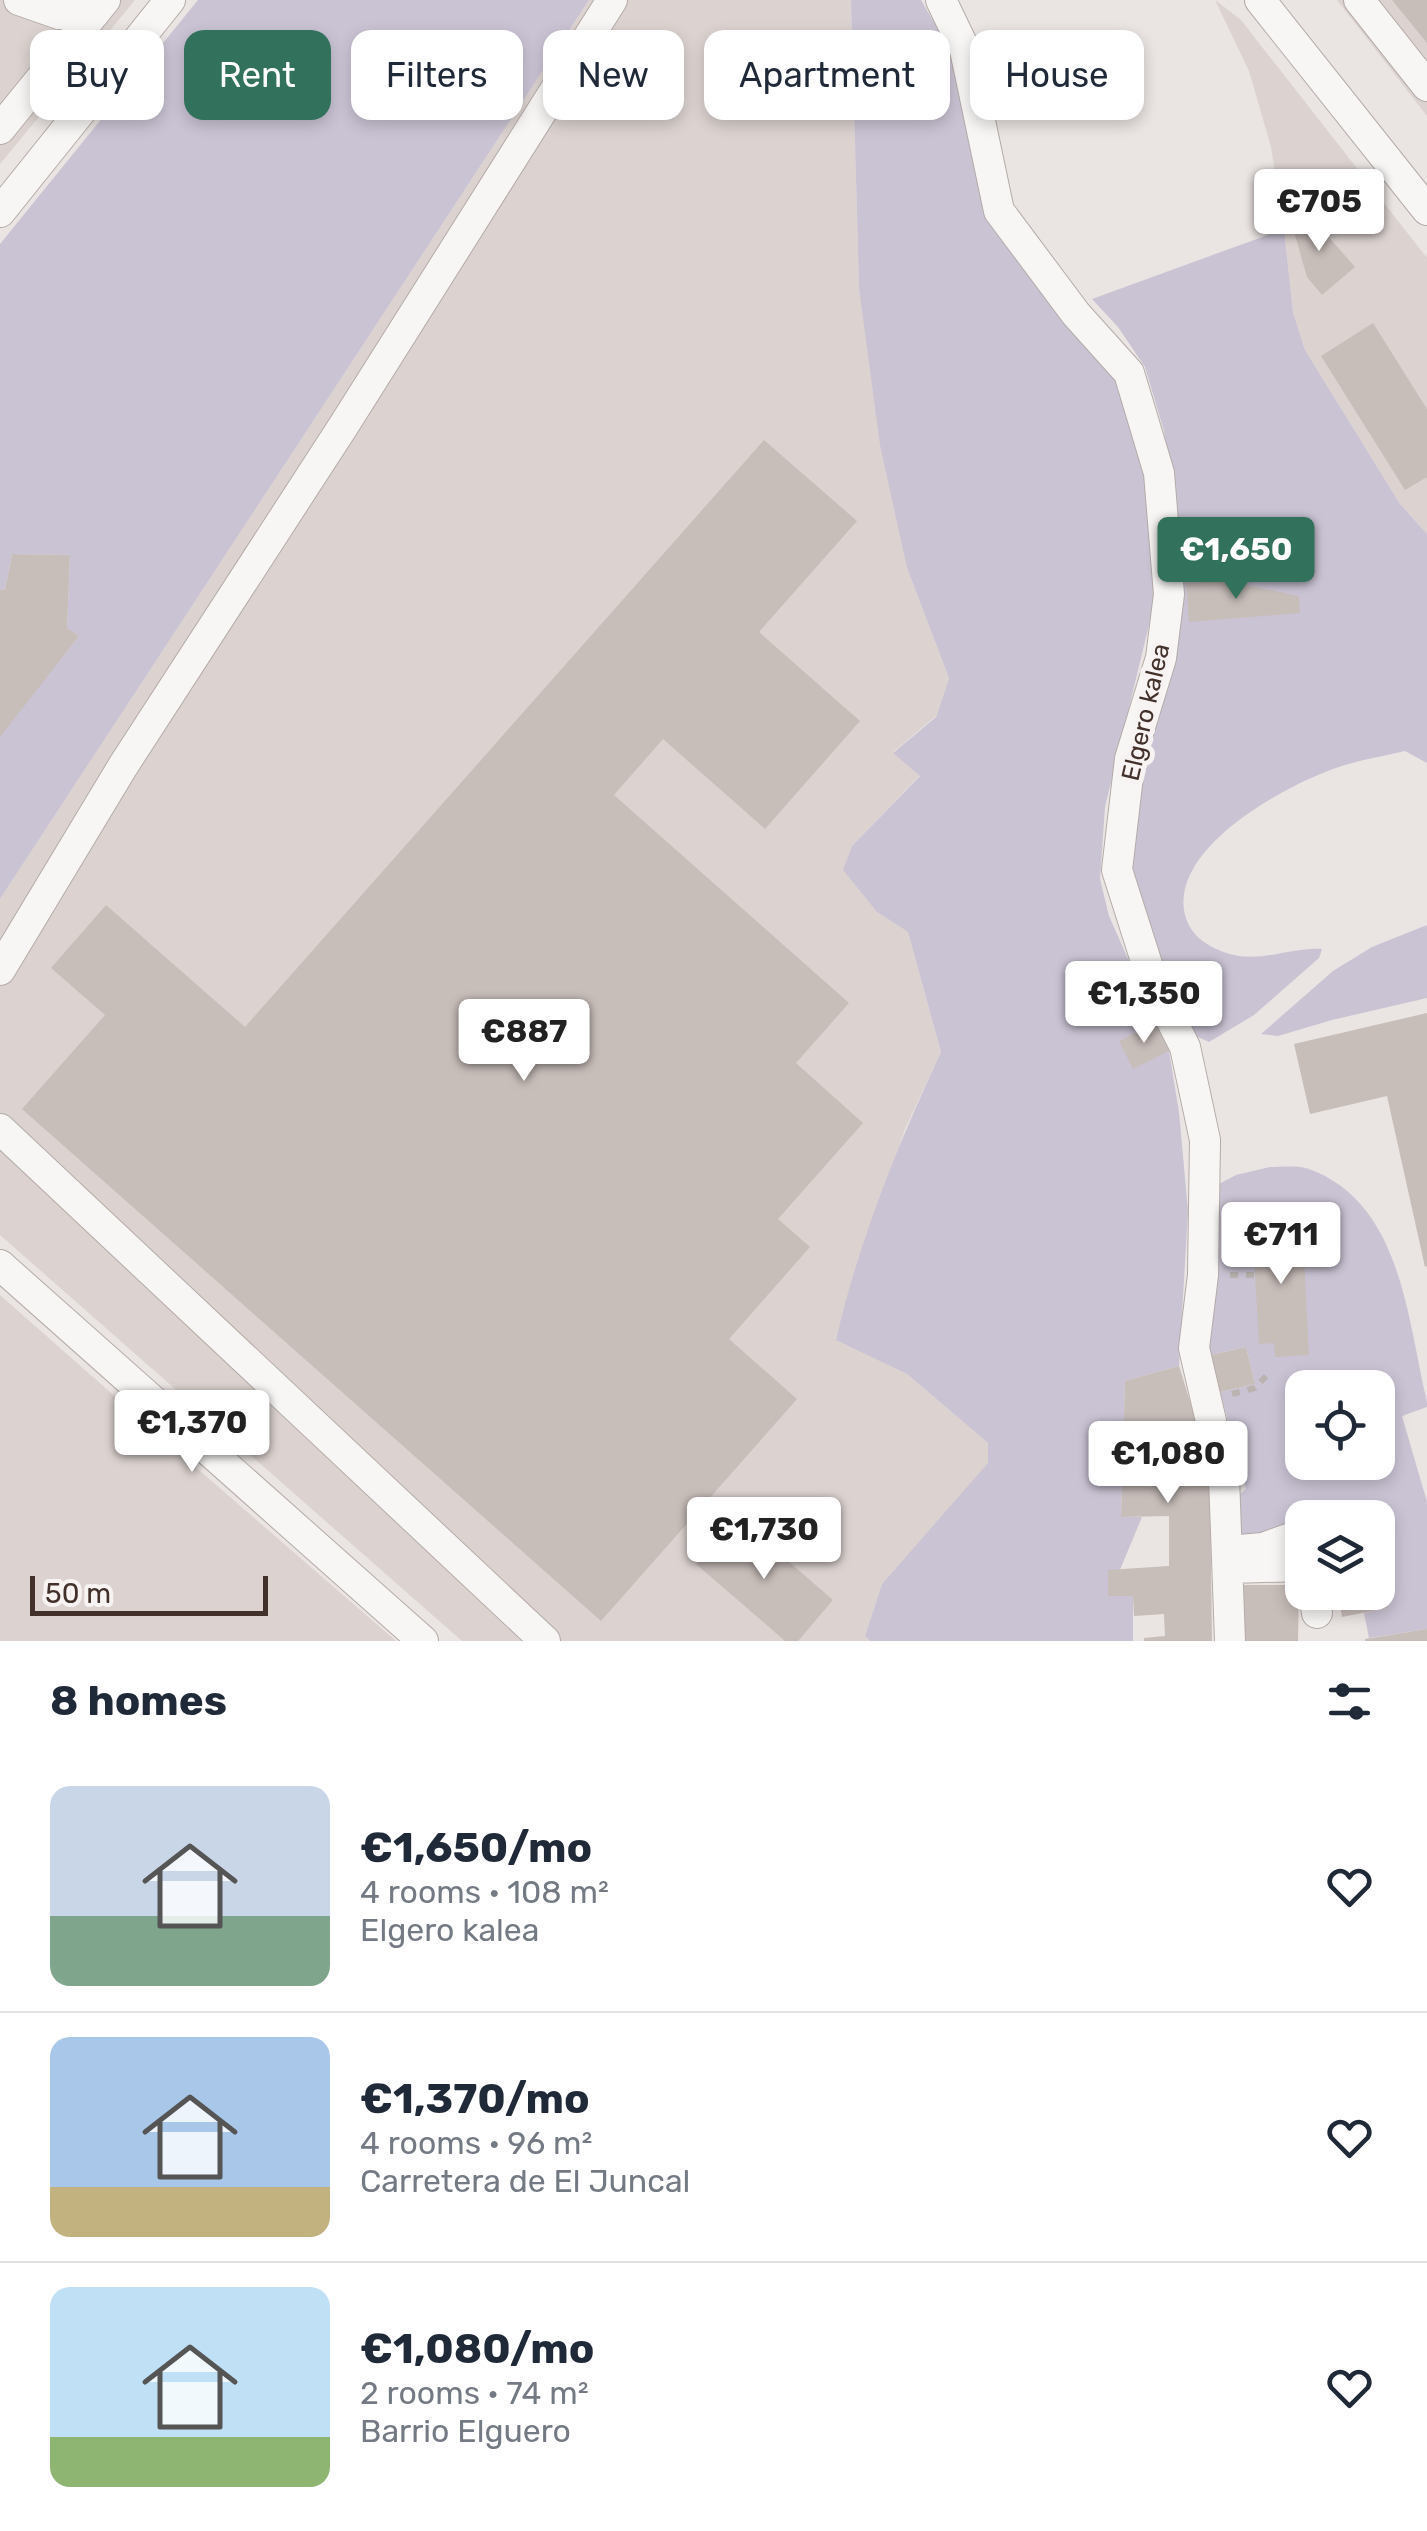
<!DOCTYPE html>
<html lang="en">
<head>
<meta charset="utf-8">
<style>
  body { margin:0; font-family:Rubik,sans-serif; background:#f2f2f3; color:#1f2937; height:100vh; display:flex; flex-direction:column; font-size:38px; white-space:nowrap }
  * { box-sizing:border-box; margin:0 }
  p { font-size:32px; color:#747a83 }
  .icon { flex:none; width:55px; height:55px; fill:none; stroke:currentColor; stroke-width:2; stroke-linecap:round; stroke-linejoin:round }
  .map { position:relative; height:1641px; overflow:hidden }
  .panel { display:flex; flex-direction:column; background:#fff; flex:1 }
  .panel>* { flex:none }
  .top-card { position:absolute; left:30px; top:30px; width:1368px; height:90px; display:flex; gap:20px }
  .controls { position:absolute; left:1285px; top:1370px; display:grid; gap:20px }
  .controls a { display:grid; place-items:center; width:110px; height:110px; border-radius:20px; background:#fff; box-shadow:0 5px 15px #0003; font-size:50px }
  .scale { position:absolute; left:30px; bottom:25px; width:238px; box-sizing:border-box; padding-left:10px; border:5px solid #42312a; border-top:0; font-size:28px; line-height:35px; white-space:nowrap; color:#42312a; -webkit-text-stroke:8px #f7f3f2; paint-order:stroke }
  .price { position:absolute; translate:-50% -85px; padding:0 22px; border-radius:10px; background:#fff; color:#222; font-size:32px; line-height:65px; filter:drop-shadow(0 2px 5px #0008) }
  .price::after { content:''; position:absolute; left:50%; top:60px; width:30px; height:22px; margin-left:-15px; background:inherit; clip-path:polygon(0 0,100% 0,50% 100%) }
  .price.on { background:#32725c; color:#fff }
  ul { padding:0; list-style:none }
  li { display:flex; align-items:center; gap:30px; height:250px; padding:0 50px }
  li+li { border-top:2px solid #e0e1e3 }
  li span { display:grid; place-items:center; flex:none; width:280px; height:200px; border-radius:20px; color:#555 }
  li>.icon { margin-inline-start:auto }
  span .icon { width:120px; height:120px; fill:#fffc; stroke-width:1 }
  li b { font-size:42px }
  h2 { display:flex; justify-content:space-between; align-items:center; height:120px; padding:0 50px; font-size:42px }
  .chip { padding:0 35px; border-radius:20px; background:#fff; box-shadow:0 5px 15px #0003; font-size:35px; line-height:90px }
  .chip.on { background:#32725c; color:#fff }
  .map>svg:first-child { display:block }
  .built { fill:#dcd3d0 }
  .green { fill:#cac3d4; fill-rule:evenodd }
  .building { fill:#c7bdb9 }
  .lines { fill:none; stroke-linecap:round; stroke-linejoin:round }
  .minor-casing { stroke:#b4aba7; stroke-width:32 }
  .path { stroke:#bab3b0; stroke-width:6; stroke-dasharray:8 8; stroke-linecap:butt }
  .minor { stroke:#f8f6f5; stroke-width:30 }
  .labels { text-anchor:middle; stroke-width:10; stroke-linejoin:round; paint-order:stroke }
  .street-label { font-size:25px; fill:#42312a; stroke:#f7f3f2 }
</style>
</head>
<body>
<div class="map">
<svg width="1427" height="1641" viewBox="0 0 1427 1641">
  <rect width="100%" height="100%" fill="#eae4e2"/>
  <path class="built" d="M0 0H135L0 164Z
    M589 0H851L859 288 907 568 949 678 936 716 893 752 920 775 852 846 877 912 908 932 941 1052 905 1129 836 1339 907 1374 988 1443 989 1463 882 1584 865 1636 870 1641H462L0 1235V899Z
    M1215 0 1241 20 1427 258V534L1400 504 1305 350 1293 312 1284 229 1271 147 1249 71Z
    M1337 0H1427V116Z
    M0 1295 170 1445 396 1641H0Z"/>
  <path class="green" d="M198 0H589L0 899V735L79 636 67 628 70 555 12 554 5 590 0 589V244Z
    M851 0H921L956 60 992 220 1017 261 1049 303 1121 383 1147 487 1155 600 1105 807 1100 879 1109 916 1169 1051 1179 1112 1188 1211 1179 1366 1125 1381 1121 1517H1142L1109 1596H1133V1641H870L865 1636 882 1584 988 1463V1443L907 1374 836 1340C859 1240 898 1144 941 1052L908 932 877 912 843 870 852 846 920 776 893 753 936 717 949 678 907 568 880 445 859 288Z
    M1284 229 1293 312 1305 350 1400 504 1427 534V763L1405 751C1385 756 1365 759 1345 765 1292 781 1174 844 1184 910 1188 935 1207 947 1230 954 1261 963 1292 947 1322 949L1319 958 1254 1015 1209 1042 1189 1033 1173 1003 1135 888 1129 857 1140 771 1178 579 1179 533 1164 431 1145 367 1118 327 1092 299Z
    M1427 925V998L1332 1020 1278 1036 1261 1034 1333 971 1372 947Z
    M1270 1167C1282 1167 1298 1165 1309 1169 1402 1203 1407 1319 1427 1402V1407L1402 1416 1427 1502V1629L1369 1638 1364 1613 1388 1608 1378 1546V1518H1302V1531L1240 1544 1235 1498 1246 1489 1220 1392 1255 1384 1246 1347 1211 1355 1204 1342 1219 1184 1236 1175ZM1302 1388H1378V1462H1302Z"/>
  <path class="building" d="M1392 0H1427V43Z
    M1304 209 1355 267 1322 295 1307 277 1291 221Z
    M1373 323 1427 409V477L1405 490 1321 356Z
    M764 440 857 521 759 632 860 721 765 829 663 739 614 795 849 1003 796 1063 863 1123 778 1219 810 1247 729 1339 797 1399 601 1621 22 1109 105 1015 51 968 106 905 245 1027Z
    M12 554 70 555 67 628 79 636 0 737V589L5 590Z
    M1226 581 1299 596 1300 613 1189 622 1186 583Z
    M1427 1013V1266L1425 1267 1387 1096 1310 1114 1294 1044Z
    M1155 1023 1169 1051 1133 1069 1119 1041Z
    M1302 1220 1309 1355 1275 1357 1274 1343 1259 1344 1252 1222Z
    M1246 1347 1255 1384 1220 1392 1211 1355Z
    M1179 1366 1203 1444 1210 1500 1212 1641H1144V1638L1165 1636 1164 1614 1134 1616 1133 1596H1108V1570L1169 1566V1516L1121 1517 1125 1381Z
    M737 1517 833 1600 798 1641H785L696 1564Z
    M1378 1558 1388 1608 1342 1617 1338 1592H1378Z
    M1241 1585H1299L1298 1641H1240Z
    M1427 1629V1641H1365V1639Z"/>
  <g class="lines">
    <defs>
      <path id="minor" d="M19 0 59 14H94
        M941 0 965 50 999 211 1076 314 1129 373 1159 473 1169 594 1161 658 1130 759 1117 870 1154 986 1185 1047 1205 1140 1203 1275 1194 1348 1224 1477 1230 1641
        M1260 0 1427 210
        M1359 0 1427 86
        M0 129 105 0
        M0 212 170 0
        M0 970 123 766 344 425 612 0
        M0 1129 545 1641
        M0 1265 423 1641
        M1228 1551 1263 1548 1302 1534
        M1230 1568 1302 1566
        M1314 1592 1317 1613"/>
    </defs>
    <use href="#minor" class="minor-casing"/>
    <path class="path" d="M1230 1275H1255
      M1232 1394 1255 1388 1268 1374"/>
    <use href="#minor" class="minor"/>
  </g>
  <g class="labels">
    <g class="street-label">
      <text transform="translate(1145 712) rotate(-77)" y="9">Elgero kalea</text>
    </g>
  </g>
</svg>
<div class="controls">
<a><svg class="icon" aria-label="locate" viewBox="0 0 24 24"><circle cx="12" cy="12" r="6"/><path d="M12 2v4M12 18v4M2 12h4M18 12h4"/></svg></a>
<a><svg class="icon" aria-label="layers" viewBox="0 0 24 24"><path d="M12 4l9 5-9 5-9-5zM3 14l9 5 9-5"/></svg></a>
</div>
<div class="scale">50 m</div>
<b class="price" style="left:1319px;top:254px">€705</b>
<b class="price on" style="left:1236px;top:602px">€1,650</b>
<b class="price" style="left:1144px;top:1046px">€1,350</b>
<b class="price" style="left:524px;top:1084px">€887</b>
<b class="price" style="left:1281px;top:1287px">€711</b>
<b class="price" style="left:192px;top:1475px">€1,370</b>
<b class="price" style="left:1168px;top:1506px">€1,080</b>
<b class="price" style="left:764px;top:1582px">€1,730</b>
<div class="top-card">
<a class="chip">Buy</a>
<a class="chip on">Rent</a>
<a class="chip">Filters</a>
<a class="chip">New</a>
<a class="chip">Apartment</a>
<a class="chip">House</a>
</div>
</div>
<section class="panel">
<h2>8 homes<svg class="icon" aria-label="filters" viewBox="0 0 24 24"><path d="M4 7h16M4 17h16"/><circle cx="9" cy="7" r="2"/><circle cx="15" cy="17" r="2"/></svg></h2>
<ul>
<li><span style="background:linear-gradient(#c9d6e8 65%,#7fa58c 0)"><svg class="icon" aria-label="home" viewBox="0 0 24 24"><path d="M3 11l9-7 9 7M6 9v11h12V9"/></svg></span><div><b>€1,650/mo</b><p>4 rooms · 108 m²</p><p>Elgero kalea</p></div><svg class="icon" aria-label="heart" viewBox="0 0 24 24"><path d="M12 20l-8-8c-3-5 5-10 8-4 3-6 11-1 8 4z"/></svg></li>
<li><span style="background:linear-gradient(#a9c7e8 75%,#c2b280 0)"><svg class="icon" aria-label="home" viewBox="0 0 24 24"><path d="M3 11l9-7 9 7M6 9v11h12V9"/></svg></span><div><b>€1,370/mo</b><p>4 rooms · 96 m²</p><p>Carretera de El Juncal</p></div><svg class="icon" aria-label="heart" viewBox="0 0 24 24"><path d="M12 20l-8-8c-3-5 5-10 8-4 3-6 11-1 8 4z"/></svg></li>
<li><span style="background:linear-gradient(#bfe0f5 75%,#8fb573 0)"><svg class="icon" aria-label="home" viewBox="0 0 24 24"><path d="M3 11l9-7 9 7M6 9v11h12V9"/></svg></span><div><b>€1,080/mo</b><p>2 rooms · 74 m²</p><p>Barrio Elguero</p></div><svg class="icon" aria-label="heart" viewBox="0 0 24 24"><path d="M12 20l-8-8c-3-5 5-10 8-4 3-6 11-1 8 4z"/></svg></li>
</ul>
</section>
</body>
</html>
